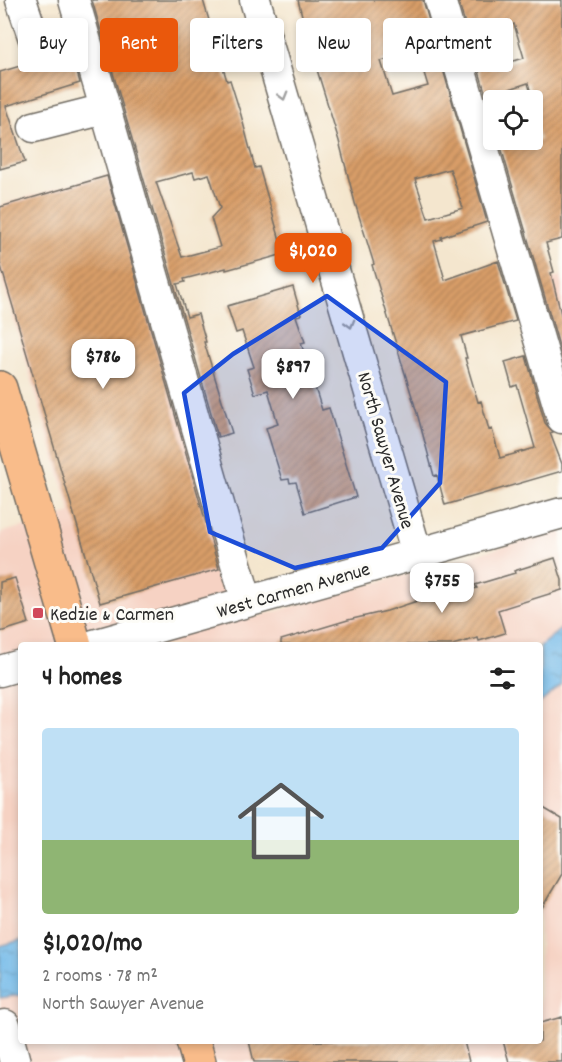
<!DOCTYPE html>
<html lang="en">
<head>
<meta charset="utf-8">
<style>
  body { margin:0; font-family:Dekko,sans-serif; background:#f6f6f6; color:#222; height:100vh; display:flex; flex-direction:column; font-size:22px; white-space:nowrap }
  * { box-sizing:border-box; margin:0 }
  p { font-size:20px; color:#767676 }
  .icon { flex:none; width:33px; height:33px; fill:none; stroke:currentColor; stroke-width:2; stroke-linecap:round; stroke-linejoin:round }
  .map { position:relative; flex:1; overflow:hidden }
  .details { position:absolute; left:18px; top:642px; width:525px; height:402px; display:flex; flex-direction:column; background:#fff; border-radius:6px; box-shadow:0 3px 9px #0003 }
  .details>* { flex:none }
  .top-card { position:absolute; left:18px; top:18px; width:526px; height:54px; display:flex; gap:12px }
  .controls { position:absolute; left:483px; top:90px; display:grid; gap:12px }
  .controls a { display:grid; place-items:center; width:60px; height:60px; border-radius:6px; background:#fff; box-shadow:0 3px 9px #0003; font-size:30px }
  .price { position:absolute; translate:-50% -51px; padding:0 14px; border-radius:12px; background:#fff; color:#222; font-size:20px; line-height:39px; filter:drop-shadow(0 2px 3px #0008) }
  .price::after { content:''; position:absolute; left:50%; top:36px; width:18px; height:14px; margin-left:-9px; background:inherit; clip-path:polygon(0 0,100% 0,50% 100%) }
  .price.on { background:#ea580c; color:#fff }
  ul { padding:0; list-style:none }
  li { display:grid; align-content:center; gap:12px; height:318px; padding:0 24px }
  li+li { border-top:2px solid #e0e0e0 }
  li span { display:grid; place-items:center; height:186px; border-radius:6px; color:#555 }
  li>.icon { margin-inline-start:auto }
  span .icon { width:108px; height:108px; fill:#fffc; stroke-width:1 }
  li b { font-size:26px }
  h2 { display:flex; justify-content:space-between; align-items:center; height:72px; padding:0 24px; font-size:26px }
  .pill { padding:0 21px; border-radius:6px; background:#fff; box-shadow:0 3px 9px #0003; font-size:21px; line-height:54px }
  .pill.on { background:#ea580c; color:#fff }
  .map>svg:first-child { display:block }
  .built { fill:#f6d2c3; fill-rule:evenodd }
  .water { fill:url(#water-ripples); stroke:#4e728a; stroke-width:1.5 }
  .building { fill:url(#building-hatch); fill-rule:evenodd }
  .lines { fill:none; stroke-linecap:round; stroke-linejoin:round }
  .minor-casing { stroke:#716c64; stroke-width:33 }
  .major-casing { stroke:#716c64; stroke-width:36 }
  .minor { stroke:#fff; stroke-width:30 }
  .major { stroke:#f9bc8a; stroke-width:33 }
  .oneway { stroke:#a0a0a0 }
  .marked { fill:#1d4ed8; fill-opacity:0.2; stroke:#1d4ed8; stroke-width:4.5; stroke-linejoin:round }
  .poi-dot { fill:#d1495b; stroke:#fdfcf7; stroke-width:2 }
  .labels { text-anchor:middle; stroke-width:6; stroke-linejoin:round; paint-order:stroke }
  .street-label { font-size:20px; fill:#2b2b2b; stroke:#fdfcf7 }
  .poi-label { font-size:20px; fill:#2b2b2b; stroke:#fdfcf7; text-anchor:start }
</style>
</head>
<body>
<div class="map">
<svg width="562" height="1062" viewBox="0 0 562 1062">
  <defs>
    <pattern id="water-ripples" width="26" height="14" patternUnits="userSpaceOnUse" patternTransform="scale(1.5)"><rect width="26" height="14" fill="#70b8e8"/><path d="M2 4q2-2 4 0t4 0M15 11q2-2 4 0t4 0" fill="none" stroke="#5c96bc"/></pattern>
    <pattern id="building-hatch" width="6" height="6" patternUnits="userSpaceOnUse" patternTransform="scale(1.5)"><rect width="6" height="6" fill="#d89d68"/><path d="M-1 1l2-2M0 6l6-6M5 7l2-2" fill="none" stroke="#af8056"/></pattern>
  </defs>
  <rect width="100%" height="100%" fill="#fdfcf7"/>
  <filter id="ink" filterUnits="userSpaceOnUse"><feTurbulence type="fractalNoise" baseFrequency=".0167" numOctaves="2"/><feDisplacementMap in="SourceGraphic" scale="12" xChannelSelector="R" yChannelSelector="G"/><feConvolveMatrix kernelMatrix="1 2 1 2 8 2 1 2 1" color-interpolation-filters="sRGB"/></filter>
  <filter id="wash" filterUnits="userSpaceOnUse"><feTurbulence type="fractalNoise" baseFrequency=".008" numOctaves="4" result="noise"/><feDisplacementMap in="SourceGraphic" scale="24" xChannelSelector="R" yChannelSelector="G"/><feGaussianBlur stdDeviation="1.35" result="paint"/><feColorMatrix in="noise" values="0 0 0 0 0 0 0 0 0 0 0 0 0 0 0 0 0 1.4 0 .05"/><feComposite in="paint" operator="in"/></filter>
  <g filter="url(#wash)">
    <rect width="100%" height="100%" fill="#f4e6ce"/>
    <path class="built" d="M128 168 256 617 562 530V1062H10L0 1030V533L71 513 0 273V205ZM21 645H540V1041H21Z
      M562 276V403L526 286Z"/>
    <path class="water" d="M562 628V685L540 703V646Z
      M21 940V995L0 998V946Z"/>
    <g id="blocks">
      <path class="building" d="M92 0H203L227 81 230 80 241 115 255 168 259 167 284 254 226 270V268L184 279 185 282 177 284 187 317 198 314 206 342H204L232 433 218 437ZM193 172 195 178 209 174 220 208 211 218 220 247 182 257 156 182Z
        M298 0H423L487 222 441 237 442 239 434 241 445 280 498 261 516 321 461 336 467 358H465L478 402 481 401 489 430 492 429 500 458 535 448 517 385 512 387 505 362 526 356 545 423 553 432 550 433 562 464V471L445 505 437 475 434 476 417 413 372 265 374 264 355 203 339 141 310 47ZM417 50 428 86 392 96 381 61ZM450 169 463 208 428 218 415 179Z
        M458 0H562V239L546 243 554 272 551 273 562 318V356L499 140H540L534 118 538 117 528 83 494 94V122ZM514 24 524 58 490 68 481 34Z
        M71 52 80 83 6 106 25 162 0 169V72L30 63 42 64 51 57Z
        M107 176 219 569 100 603 0 263V207Z
        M293 287 301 315 296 316 305 342 301 343 322 410 329 408 356 497 305 513 296 482 290 483 289 479 282 480 266 428 278 424 268 390 255 394 247 369 254 367 242 331 236 333 227 306Z
        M555 558 562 580V590L498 610 505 633 479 641 478 638 452 645H281V640L348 620 387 611 426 598 427 600 477 588 475 585 515 573 514 571Z
        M15 578 29 623 0 632V582Z
        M540 806 562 819V874L540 911Z
        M562 1017V1062H509L503 1041H540V1023Z
        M249 1041H464L469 1062H254Z"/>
    </g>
  </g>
  <g filter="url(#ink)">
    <use href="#blocks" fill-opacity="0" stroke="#716c64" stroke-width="1.5"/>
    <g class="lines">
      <defs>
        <path id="minor" d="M21 0 37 48
          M74 0 247 602
          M255 0 417 554
          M440 0 562 418
          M34 127 105 109
          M94 645 562 513
          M0 671 21 665
          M0 1026 5 1025 15 1062"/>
        <path id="major" d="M0 388 75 645
          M193 1041 199 1062"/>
      </defs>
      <use href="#minor" class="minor-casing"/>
      <use href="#major" class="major-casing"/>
      <use href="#minor" class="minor"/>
      <use href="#major" class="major"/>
    </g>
    <defs><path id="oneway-chevron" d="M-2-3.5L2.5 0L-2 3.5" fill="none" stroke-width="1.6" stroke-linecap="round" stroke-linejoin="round" transform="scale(1.5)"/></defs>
    <g class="oneway">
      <use href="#oneway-chevron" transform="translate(283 96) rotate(74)"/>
      <use href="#oneway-chevron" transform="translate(350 324) rotate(74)"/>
    </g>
  </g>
  <path class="marked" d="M327 296 446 382 440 483 382 548 295 568 210 532 184 393 233 354Z"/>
  <rect class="poi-dot" x="32" y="607" width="12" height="12" rx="3"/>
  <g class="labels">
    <g class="street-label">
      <text transform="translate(387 450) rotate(74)" y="7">North Sawyer Avenue</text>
      <text transform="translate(293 589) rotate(-16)" y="7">West Carmen Avenue</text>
    </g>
    <g class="poi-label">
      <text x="50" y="620">Kedzie &amp; Carmen</text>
    </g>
  </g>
</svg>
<div class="controls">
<a><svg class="icon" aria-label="locate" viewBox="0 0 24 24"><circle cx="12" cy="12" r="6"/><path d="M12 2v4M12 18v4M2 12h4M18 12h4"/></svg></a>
</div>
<b class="price on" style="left:313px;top:284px">$1,020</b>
<b class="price" style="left:103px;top:390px">$786</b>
<b class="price" style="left:293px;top:400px">$897</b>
<b class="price" style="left:442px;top:614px">$755</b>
<div class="top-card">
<a class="pill">Buy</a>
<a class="pill on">Rent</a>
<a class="pill">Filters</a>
<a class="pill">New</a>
<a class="pill">Apartment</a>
</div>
<section class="details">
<h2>4 homes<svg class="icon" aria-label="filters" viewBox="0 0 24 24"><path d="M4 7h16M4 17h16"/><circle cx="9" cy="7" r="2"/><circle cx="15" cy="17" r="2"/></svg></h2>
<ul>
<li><span style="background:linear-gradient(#bfe0f5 60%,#8fb573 0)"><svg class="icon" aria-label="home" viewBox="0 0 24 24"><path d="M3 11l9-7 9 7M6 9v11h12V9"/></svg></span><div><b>$1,020/mo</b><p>2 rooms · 78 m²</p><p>North Sawyer Avenue</p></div></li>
</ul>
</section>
</div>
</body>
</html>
